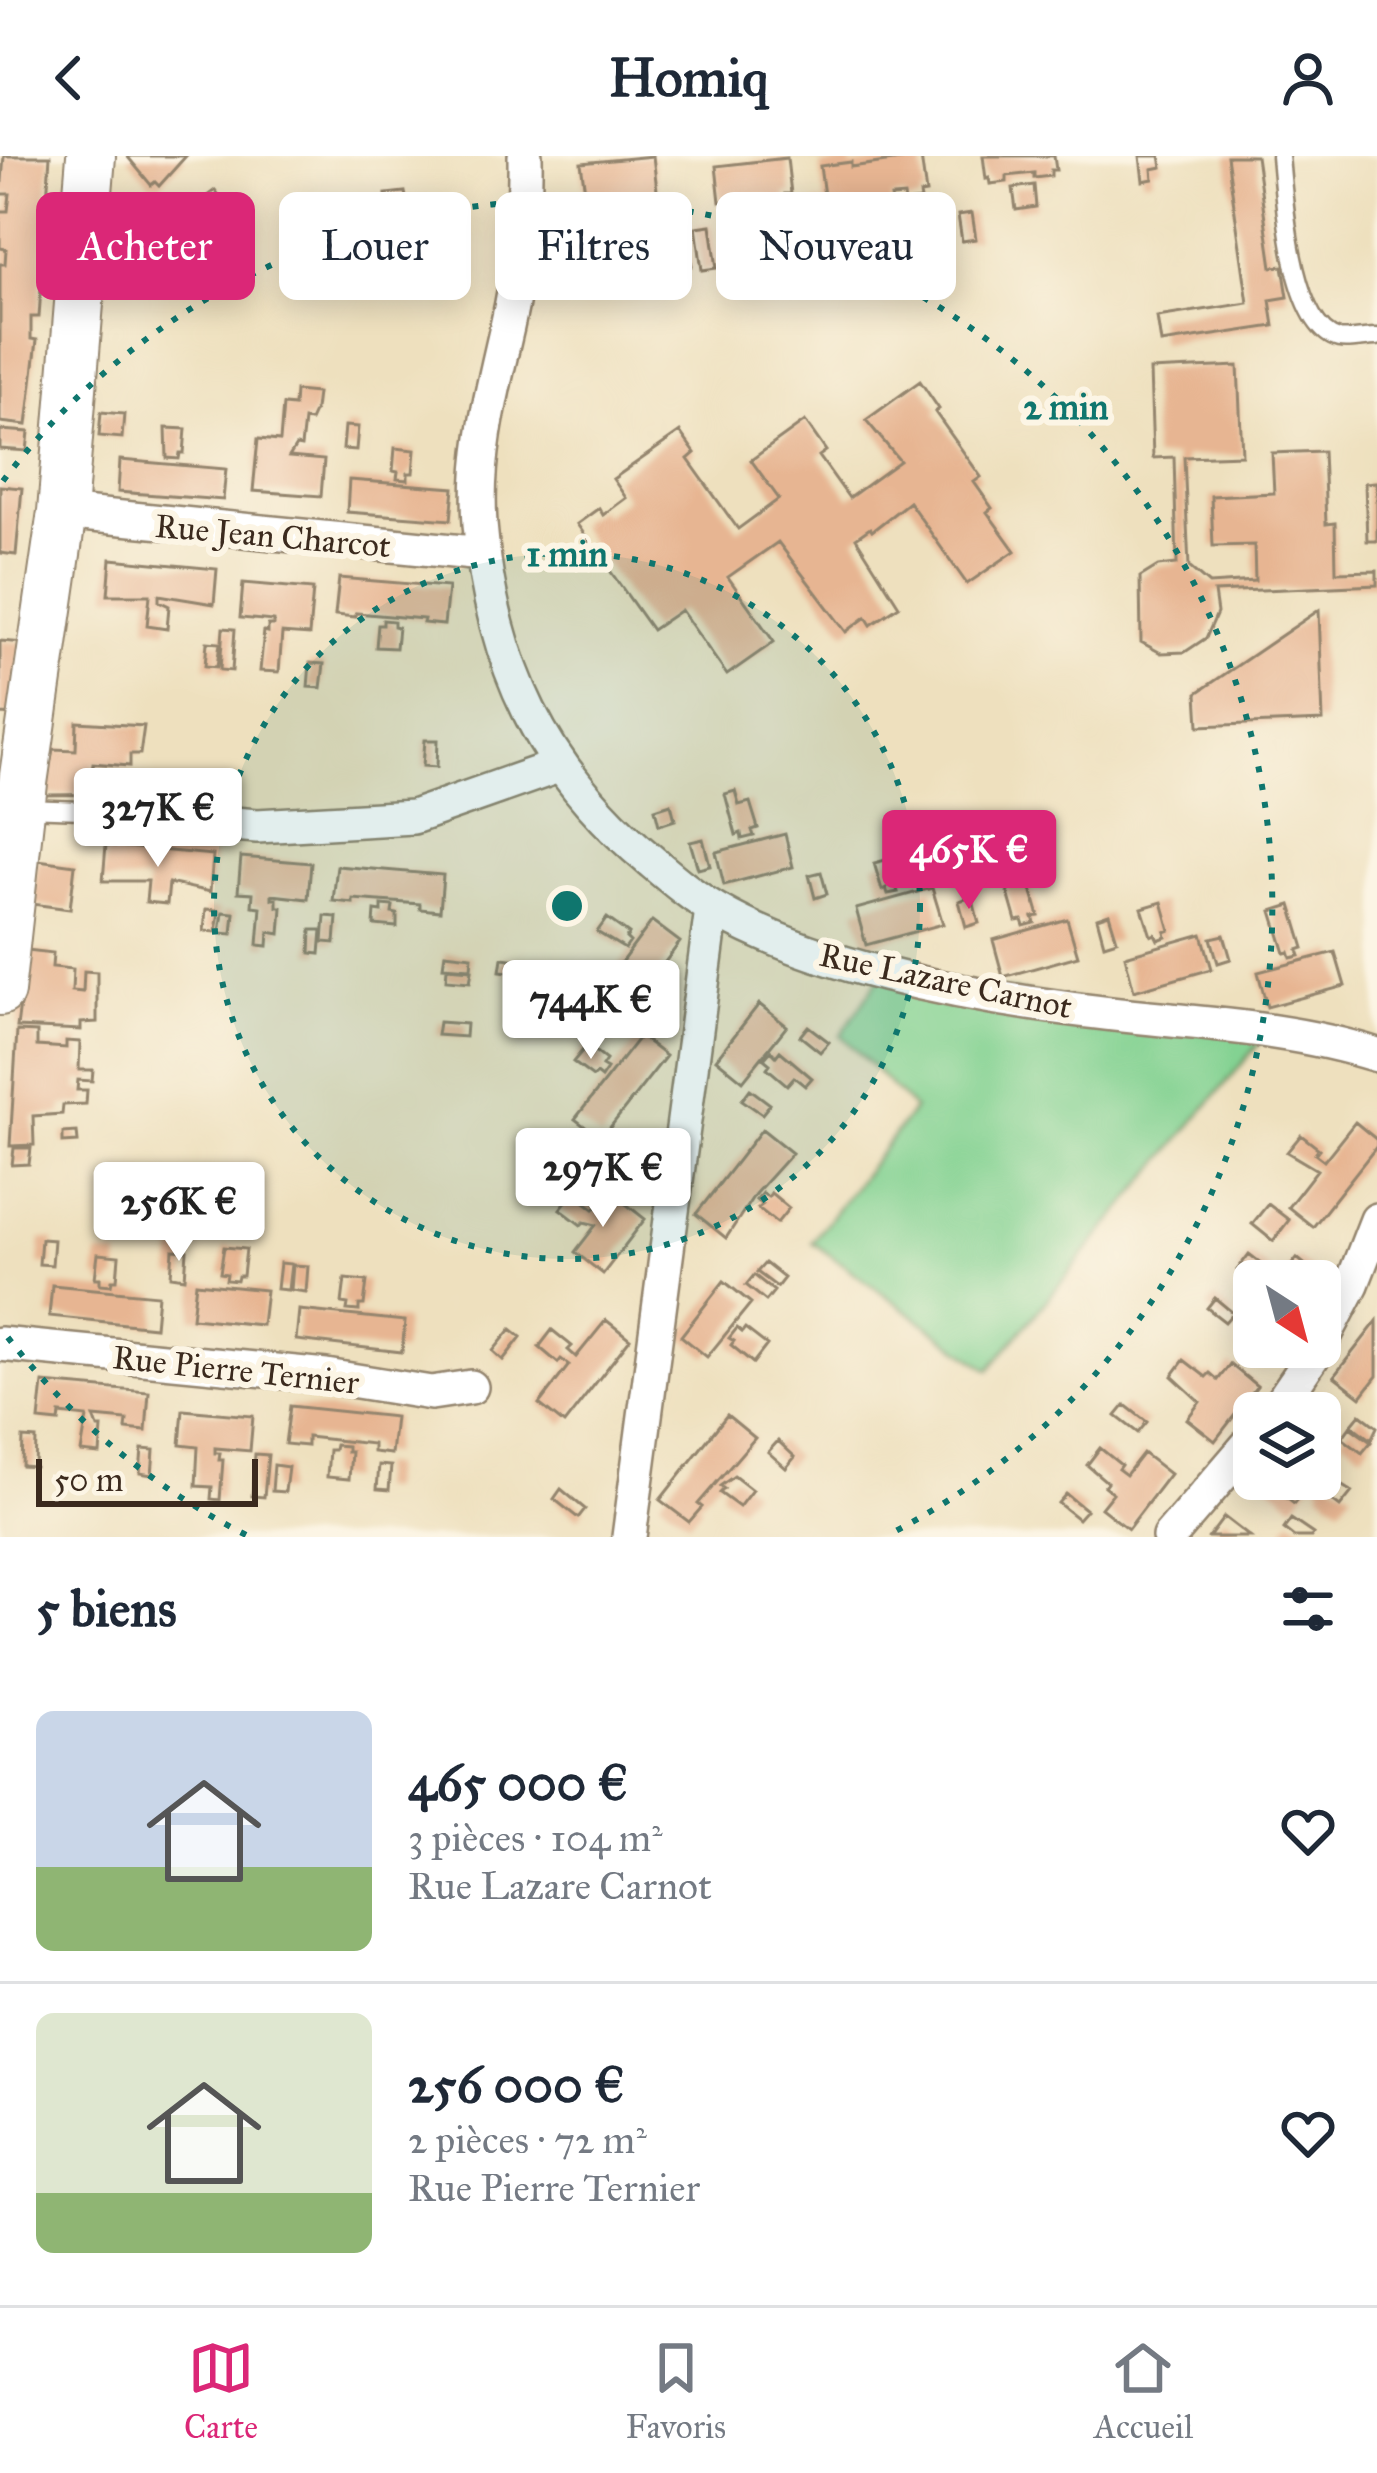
<!DOCTYPE html>
<html lang="fr">
<head>
<meta charset="utf-8">
<style>
  body { margin:0; font-family:"IM FELL Great Primer",serif; background:#f2f2f3; color:#1f2937; height:100vh; display:flex; flex-direction:column; font-size:45px; white-space:nowrap }
  * { box-sizing:border-box; margin:0 }
  p { font-size:39px; color:#747a83 }
  .icon { flex:none; width:66px; height:66px; fill:none; stroke:currentColor; stroke-width:2; stroke-linecap:round; stroke-linejoin:round }
  .map { position:relative; height:1381px; overflow:hidden }
  .side { display:flex; flex-direction:column; background:#fff; flex:1 }
  .side>* { flex:none }
  .guide { position:absolute; left:36px; top:36px; width:1305px; height:108px; display:flex; gap:24px }
  .needle { width:78px; rotate:144deg }
  .fabs { position:absolute; left:1233px; top:1104px; display:grid; gap:24px }
  .fabs a { display:grid; place-items:center; width:108px; height:108px; border-radius:18px; background:#fff; box-shadow:0 6px 30px #0003; font-size:60px }
  .scale { position:absolute; left:36px; bottom:30px; width:222px; box-sizing:border-box; padding-left:12px; border:6px solid #3b2a1e; border-top:0; font-size:33px; line-height:42px; white-space:nowrap; color:#3b2a1e; -webkit-text-stroke:9px #fcf5e5; paint-order:stroke }
  .price { position:absolute; translate:-50% -102px; padding:0 27px; border-radius:12px; background:#fff; color:#222; font-size:39px; line-height:78px; filter:drop-shadow(0 3px 6px #0008) }
  .price::after { content:''; position:absolute; left:50%; top:72px; width:36px; height:27px; margin-left:-18px; background:inherit; clip-path:polygon(0 0,100% 0,50% 100%) }
  .price.selected { background:#db2777; color:#fff }
  ul { padding:0; list-style:none }
  li { display:flex; align-items:center; gap:36px; height:300px; padding:0 36px }
  li+li { border-top:3px solid #e0e1e3 }
  li span { display:grid; place-items:center; flex:none; width:336px; height:240px; border-radius:18px; color:#555 }
  li>.icon { margin-inline-start:auto }
  span .icon { width:144px; height:144px; fill:#fffc; stroke-width:1 }
  li b { font-size:51px }
  h2 { display:flex; justify-content:space-between; align-items:center; height:144px; padding:0 36px; font-size:51px }
  .chip { padding:0 42px; border-radius:18px; background:#fff; box-shadow:0 6px 30px #0003; font-size:42px; line-height:108px }
  .chip.selected { background:#db2777; color:#fff }
  header { display:flex; justify-content:space-between; align-items:center; height:156px; padding:0 36px; background:#fff; font-size:54px; font-weight:700 }
  .menu { display:flex; justify-content:space-around; align-items:center; height:168px; border-top:3px solid #e0e1e3; background:#fff; font-size:33px; color:#747a83 }
  .menu a { display:grid; justify-items:center; gap:6px }
  .menu .selected { color:#db2777 }
  .map>svg:first-child { display:block }
  .green { fill:#83d292; stroke:#5f7e58; stroke-width:3 }
  .building { fill:#e7b592 }
  .lines { fill:none; stroke-linecap:round; stroke-linejoin:round }
  .lane-casing { stroke:#94856e; stroke-width:21 }
  .street-casing { stroke:#94856e; stroke-width:38 }
  .secondary-casing { stroke:#94856e; stroke-width:52 }
  .lane { stroke:#fff; stroke-width:16 }
  .street { stroke:#fff; stroke-width:33 }
  .secondary { stroke:#fff; stroke-width:48 }
  .ring { fill:none; stroke:#0f766e; stroke-width:6; stroke-dasharray:6 12 }
  .labels { text-anchor:middle; stroke-width:12; stroke-linejoin:round; paint-order:stroke }
  .street-label { font-size:33px; fill:#3b2a1e; stroke:#fcf5e5 }
  .centre { fill:#0f766e; stroke:#fcf5e5; stroke-width:6 }
  .ring-label { font-size:36px; text-anchor:middle; font-weight:bold; fill:#0f766e; stroke:#fcf5e5; stroke-width:12; stroke-linejoin:round; paint-order:stroke }
</style>
</head>
<body>
<header><svg class="icon" aria-label="back" viewBox="0 0 24 24"><path d="M15 5l-7 7 7 7"/></svg>Homiq<svg class="icon" aria-label="person" viewBox="0 0 24 24"><circle cx="12" cy="8" r="4"/><path d="M4 21q1-7 8-7t8 7"/></svg></header>
<div class="map">
<svg width="1377" height="1381" viewBox="0 0 1377 1381">
  <rect width="100%" height="100%" fill="#fcf5e5"/>
  <filter id="ink" filterUnits="userSpaceOnUse"><feTurbulence type="fractalNoise" baseFrequency=".00833" numOctaves="2"/><feDisplacementMap in="SourceGraphic" scale="24" xChannelSelector="R" yChannelSelector="G"/><feConvolveMatrix kernelMatrix="1 2 1 2 8 2 1 2 1" color-interpolation-filters="sRGB"/></filter>
  <filter id="wash" filterUnits="userSpaceOnUse"><feTurbulence type="fractalNoise" baseFrequency=".004" numOctaves="4" result="noise"/><feDisplacementMap in="SourceGraphic" scale="48" xChannelSelector="R" yChannelSelector="G"/><feGaussianBlur stdDeviation="2.7" result="paint"/><feColorMatrix in="noise" values="0 0 0 0 0 0 0 0 0 0 0 0 0 0 0 0 0 1.4 0 .05"/><feComposite in="paint" operator="in"/></filter>
  <g filter="url(#wash)">
    <rect width="100%" height="100%" fill="#eee0be"/>
    <path class="green" d="M884 815 1269 875 989 1214 812 1086 914 953 841 879Z"/>
    <g id="blocks">
      <path class="building" d="M4 0H50L39 161H31V183L37 184 27 269 0 266V108H5L6 93 0 92V55H8L10 38H1Z
        M127 0H186L159 30 155 26 151 29Z
        M653 0 657 34 653 35V41L637 42 636 37 609 40V46L592 48 591 42 586 43 581 7Z
        M983 0H1054L1056 14H1051V20L1034 22V17L1007 20V26L990 28 989 22 986 23Z
        M1140 0H1160L1162 11 1152 13 1153 23 1143 25Z
        M1227 0H1256L1272 111 1283 110 1288 141 1270 144 1274 170 1161 187 1157 161 1248 147Z
        M921 1 926 37 920 38 921 44 905 46 904 40 891 41 893 53 903 51 906 74 885 76 884 69 865 72 858 65 828 69 820 10 851 6V11Z
        M787 2 791 38H785L786 44 769 46V40L741 43 742 49 726 51 725 46H720L716 10Z
        M1034 29 1036 51 1016 54 1013 32Z
        M215 34 228 51 212 64 199 46Z
        M405 36 409 58 389 61 386 38Z
        M822 46 825 72 810 74 806 49Z
        M633 49 638 84 620 87 615 51Z
        M767 52 771 85 760 87 763 107 754 108 747 55Z
        M972 57 976 83 962 85 958 59Z
        M711 69 717 112 702 114 696 71Z
        M686 72 692 110 678 112 673 74Z
        M121 75H135L134 100 120 99Z
        M1238 210 1242 299 1184 301 1189 411 1209 428 1255 425 1254 389 1213 390 1211 340 1274 337 1272 297 1323 295 1326 368 1335 367 1336 416 1377 415V429L1214 436 1217 457 1206 482 1185 496 1161 497 1141 486 1140 421 1158 410 1177 408 1174 301 1153 302 1150 214Z
        M920 225 939 253 935 256 981 321 974 326 992 352 987 356 1015 395 967 428 909 346 872 375 870 372 856 382 899 450 871 469 866 461 846 476 778 386 728 421 774 486 727 519 681 454 652 474 577 368 599 352 603 359 626 342 613 323 680 276 695 297 688 303 738 373 779 343 751 304 805 265 826 295 819 300 849 342 900 305 866 264Z
        M295 235 317 237 315 254 310 265 304 264 301 291 296 290 289 301 324 304 321 340 253 335 258 283 280 285 283 249 294 250Z
        M101 256 124 258 122 282 99 280Z
        M345 270 358 271 356 294 343 293Z
        M166 272 186 273 184 297H180L179 303 167 302Z
        M0 274 29 276 27 295 0 293Z
        M395 292 415 294 413 317H408V324L397 323 398 316 393 315Z
        M120 304 226 313 223 344 118 336Z
        M349 324 454 332 451 364 347 356Z
        M1377 326V385H1367L1365 327Z
        M0 330 22 332 16 399 0 397Z
        M111 403 217 413 214 448 159 439V445L169 450 167 473 147 470 150 439H108Z
        M339 422 448 431 444 469 423 467 424 463 356 457V461L335 459Z
        M243 427 313 433 309 479 282 477 279 516 260 515 264 475 268 476V469H274V465L240 462Z
        M1319 454 1323 565 1199 570 1197 537Z
        M383 464 394 465V470L398 471 396 492 376 491 378 469H383Z
        M223 472 235 473 232 515 220 514Z
        M0 485 26 487 17 559 0 558Z
        M207 486 220 487 217 511 205 510Z
        M310 507 324 508 321 532 308 531Z
        M77 566 144 570 140 598H130V610L93 607 90 628 132 626V638L43 639 53 593 76 594Z
        M425 584H438L437 611 423 610Z
        M735 635 739 649 750 646 758 672 752 674 754 680 742 683 741 677 736 679 725 638Z
        M165 637 189 640 188 653 164 650Z
        M671 648 675 664 659 669 655 653Z
        M785 678 793 711 724 729 716 696Z
        M703 683 710 710 698 713 690 686Z
        M106 689 213 699 210 736 169 727 167 748 146 746 148 725H103Z
        M241 701 311 707 308 743 272 739V743H277V751H282L280 778 269 776 268 790 258 789 261 751 252 750 253 737 238 736Z
        M893 702 901 728 896 730 898 736 888 738 886 732 882 734 874 707Z
        M38 704 75 709 70 753 32 748Z
        M337 710 443 719 440 755 420 753V748L353 743V747L333 745Z
        M821 716 827 738 815 742 809 719Z
        M1026 716 1039 760 1033 761 1035 767 1024 770 1022 764 1016 765 1004 723Z
        M932 732 943 768 866 789 856 753Z
        M972 741 979 767 966 771 959 745Z
        M1162 746 1170 774 1165 776 1166 781 1158 784 1155 778 1151 780 1142 752Z
        M382 749 393 750 392 757 397 758V771L374 769 375 755 382 756Z
        M1291 749 1304 792 1298 794 1300 800 1291 802 1289 796 1285 797 1272 755Z
        M206 753 219 754 216 776 204 775Z
        M223 756 234 757 232 778 220 777Z
        M1109 758 1117 784 1104 788 1097 762Z
        M325 760 337 761 335 787 323 786Z
        M607 762 629 778 626 782 630 786 625 793 597 776Z
        M1067 763 1078 800 1003 821 993 784Z
        M652 765 680 786 639 841 611 820Z
        M311 774H322L320 798 310 797Z
        M1202 778 1212 813 1134 835 1125 800Z
        M1224 779 1231 803 1218 807 1211 782Z
        M27 794 53 797 52 811 73 813 72 835 83 836 84 815 97 816V866L81 867V874L17 871Z
        M1335 796 1345 830 1267 851 1258 816Z
        M445 797 472 800 471 812 443 810Z
        M502 802 527 805 525 818 500 815Z
        M447 812 472 814 470 826 446 824Z
        M759 848 787 870 743 925 716 903Z
        M439 866 466 868 465 881 437 879Z
        M808 870 829 886 820 896 800 880Z
        M17 875 37 876V890L66 892V885L80 886 79 914H93L92 925 78 924 77 934H87L86 948 63 949 62 958 33 960 34 989 10 990Z
        M640 880 666 900 601 983 575 963Z
        M587 889 606 904 602 910 607 913 601 922 596 918 593 921 573 906Z
        M771 895 776 900 780 895 812 922 805 930 794 921 787 929 767 912 770 908 764 903Z
        M750 933 770 948 762 958 742 944Z
        M1355 966 1377 984V990L1313 1071 1288 1051 1317 1014 1287 996 1301 979 1319 993 1315 998 1324 1005Z
        M762 973 792 997 755 1038 726 1082 696 1058Z
        M77 976 78 986 63 987V977Z
        M14 992H31L29 1008 12 1009Z
        M613 995 631 1009 624 1017 607 1002Z
        M603 1002 623 1018 615 1028 595 1012Z
        M573 1037 594 1053 597 1050 605 1057 617 1041 645 1063 603 1118 575 1096 596 1069 584 1066 581 1069 560 1053Z
        M762 1037 768 1041 771 1037 789 1052 777 1067 758 1052 762 1049 756 1044Z
        M1268 1048 1289 1064 1273 1085 1252 1068Z
        M41 1083 54 1084 52 1109 39 1108Z
        M224 1091 246 1093 243 1120H238L237 1125 226 1124 227 1118 220 1117Z
        M173 1094 187 1095 185 1122 171 1120Z
        M98 1098 119 1100 117 1124H112L111 1129 100 1128V1122H95Z
        M1249 1098 1271 1115 1268 1118 1277 1125 1254 1128 1237 1114Z
        M1297 1102 1325 1125H1279Z
        M280 1107 291 1108 288 1134 277 1133Z
        M765 1107 784 1122 777 1131 757 1116Z
        M293 1109 308 1110 306 1136 291 1134Z
        M754 1119 774 1135 766 1145 746 1129Z
        M345 1123 367 1125 364 1149H359V1155L347 1154 348 1148 342 1147Z
        M724 1125 751 1147 707 1201 681 1180Z
        M196 1127 266 1134 262 1169 192 1162Z
        M52 1129 158 1139 155 1171 49 1160Z
        M1215 1142 1233 1157 1225 1166 1207 1152Z
        M299 1154 405 1165 402 1196 296 1184Z
        M606 1164 630 1183 564 1268 539 1248 569 1209 561 1203 558 1207 539 1191 552 1174 572 1190 568 1194 576 1201Z
        M1377 1165V1220L1361 1241 1334 1220Z
        M737 1172 742 1176 745 1172 767 1189 753 1207 731 1189 734 1185 729 1182Z
        M511 1173 521 1181 503 1204 493 1195Z
        M1184 1204 1206 1221 1210 1217 1218 1224 1230 1208 1257 1230 1215 1285 1187 1263 1200 1246 1172 1220Z
        M43 1227 149 1236 146 1275 126 1273 127 1264 94 1261 98 1272H102L100 1298 81 1296 87 1261 60 1258 59 1266 39 1264Z
        M1125 1249 1147 1266 1138 1277 1116 1260Z
        M290 1250 395 1261 391 1298 373 1296V1288L307 1281V1290L285 1288Z
        M183 1254 253 1260 250 1295 215 1292V1297H220L219 1304H223L220 1344 211 1343 212 1331 196 1330 198 1291 180 1289Z
        M1360 1258 1377 1271 1371 1284 1351 1269Z
        M727 1259 755 1282 698 1348 702 1351 689 1366 660 1344Z
        M1350 1271 1371 1286 1362 1297 1342 1282Z
        M1320 1279 1338 1293 1320 1315Z
        M23 1282 36 1283 35 1311 22 1310Z
        M778 1285 795 1301 786 1312 768 1296Z
        M335 1289 347 1290V1296H351L349 1323 327 1321 329 1294H334Z
        M1100 1292 1121 1309 1118 1313 1126 1319 1143 1297 1170 1318 1128 1373 1101 1352 1113 1337 1104 1330 1107 1326 1087 1309Z
        M142 1293 154 1294 152 1319 140 1317Z
        M255 1298 268 1299 264 1341 252 1340Z
        M274 1309 288 1311 285 1336 272 1335Z
        M379 1309 391 1310 389 1334 377 1333Z
        M1323 1318 1352 1336 1340 1351 1319 1335 1322 1331 1316 1327Z
        M734 1320 752 1334 739 1351 720 1337 724 1333 720 1330Z
        M1270 1323H1314L1294 1348 1267 1327Z
        M561 1333 585 1353 578 1362 554 1343Z
        M1066 1338 1086 1354 1078 1363 1058 1347Z
        M1224 1361 1250 1381H1209Z
        M1291 1363 1313 1378 1311 1381H1294L1284 1373Z"/>
    </g>
  </g>
  <g filter="url(#ink)">
    <use href="#blocks" fill-opacity="0" stroke="#94856e" stroke-width="3"/>
    <g class="lines">
      <defs>
        <path id="lane" d="M1280 0C1284 41 1291 171 1339 183 1349 185 1366 181 1377 181
          M26 652 110 655 174 663
          M223 668 225 631"/>
        <path id="street" d="M525 0C526 58 520 114 507 171 492 237 475 299 480 368 492 508 542 615 651 705 671 722 693 741 716 754 810 809 956 838 1064 852 1168 867 1276 867 1377 899
          M62 356 483 398
          M174 663 257 670 413 661 558 610
          M0 1188 326 1220 431 1237 471 1231
          M1320 1189 1352 1128 1377 1064
          M1274 1257 1319 1191
          M629 1381 712 753
          M1169 1381 1254 1282"/>
        <path id="secondary" d="M0 835 23 627 62 356 91 0"/>
      </defs>
      <use href="#lane" class="lane-casing"/>
      <use href="#street" class="street-casing"/>
      <use href="#secondary" class="secondary-casing"/>
      <use href="#lane" class="lane"/>
      <use href="#street" class="street"/>
      <use href="#secondary" class="secondary"/>
    </g>
  </g>
  <circle cx="567" cy="750" r="353" fill="#0f766e" fill-opacity=".12"/>
  <g class="ring">
    <circle cx="567" cy="750" r="353"/>
    <path d="M246 1379A706 706 0 0 1 3 1175M3 325A706 706 0 1 1 888 1379"/>
  </g>
  <g class="labels">
    <g class="street-label">
      <text transform="translate(273 379) rotate(5)" y="12">Rue Jean Charcot</text>
      <text transform="translate(946 824) rotate(12)" y="12">Rue Lazare Carnot</text>
      <text transform="translate(236 1213) rotate(6)" y="12">Rue Pierre Ternier</text>
    </g>
  </g>
  <circle cx="567" cy="750" r="18" class="centre"/>
  <g class="ring-label">
    <text x="1066" y="263">2 min</text>
    <text x="567" y="410">1 min</text>
  </g>
</svg>
<div class="fabs">
<a><svg class="needle" viewBox="-14 -14 28 28"><path d="M0-13l5 13h-10z" fill="#e53935"/><path d="M0 13l5-13h-10z" fill="#747a83"/></svg></a>
<a><svg class="icon" aria-label="layers" viewBox="0 0 24 24"><path d="M12 4l9 5-9 5-9-5zM3 14l9 5 9-5"/></svg></a>
</div>
<div class="scale">50 m</div>
<b class="price" style="left:158px;top:714px">327K €</b>
<b class="price selected" style="left:969px;top:756px">465K €</b>
<b class="price" style="left:591px;top:906px">744K €</b>
<b class="price" style="left:603px;top:1074px">297K €</b>
<b class="price" style="left:179px;top:1108px">256K €</b>
<div class="guide">
<a class="chip selected">Acheter</a>
<a class="chip">Louer</a>
<a class="chip">Filtres</a>
<a class="chip">Nouveau</a>
</div>
</div>
<section class="side">
<h2>5 biens<svg class="icon" aria-label="filters" viewBox="0 0 24 24"><path d="M4 7h16M4 17h16"/><circle cx="9" cy="7" r="2"/><circle cx="15" cy="17" r="2"/></svg></h2>
<ul>
<li><span style="background:linear-gradient(#c9d6e8 65%,#8fb573 0)"><svg class="icon" aria-label="home" viewBox="0 0 24 24"><path d="M3 11l9-7 9 7M6 9v11h12V9"/></svg></span><div><b>465 000 €</b><p>3 pièces · 104 m²</p><p>Rue Lazare Carnot</p></div><svg class="icon" aria-label="heart" viewBox="0 0 24 24"><path d="M12 20l-8-8c-3-5 5-10 8-4 3-6 11-1 8 4z"/></svg></li>
<li><span style="background:linear-gradient(#dfe7d0 75%,#8fb573 0)"><svg class="icon" aria-label="home" viewBox="0 0 24 24"><path d="M3 11l9-7 9 7M6 9v11h12V9"/></svg></span><div><b>256 000 €</b><p>2 pièces · 72 m²</p><p>Rue Pierre Ternier</p></div><svg class="icon" aria-label="heart" viewBox="0 0 24 24"><path d="M12 20l-8-8c-3-5 5-10 8-4 3-6 11-1 8 4z"/></svg></li>
</ul>
</section>
<nav class="menu">
<a class="selected"><svg class="icon" aria-label="map" viewBox="0 0 24 24"><path d="M3 6l6-2 6 2 6-2v14l-6 2-6-2-6 2zM9 4v14M15 6v14"/></svg>Carte</a>
<a><svg class="icon" aria-label="saved" viewBox="0 0 24 24"><path d="M7 4h10v16l-5-4-5 4z"/></svg>Favoris</a>
<a><svg class="icon" aria-label="home" viewBox="0 0 24 24"><path d="M3 11l9-7 9 7M6 9v11h12V9"/></svg>Accueil</a>
</nav>
</body>
</html>
